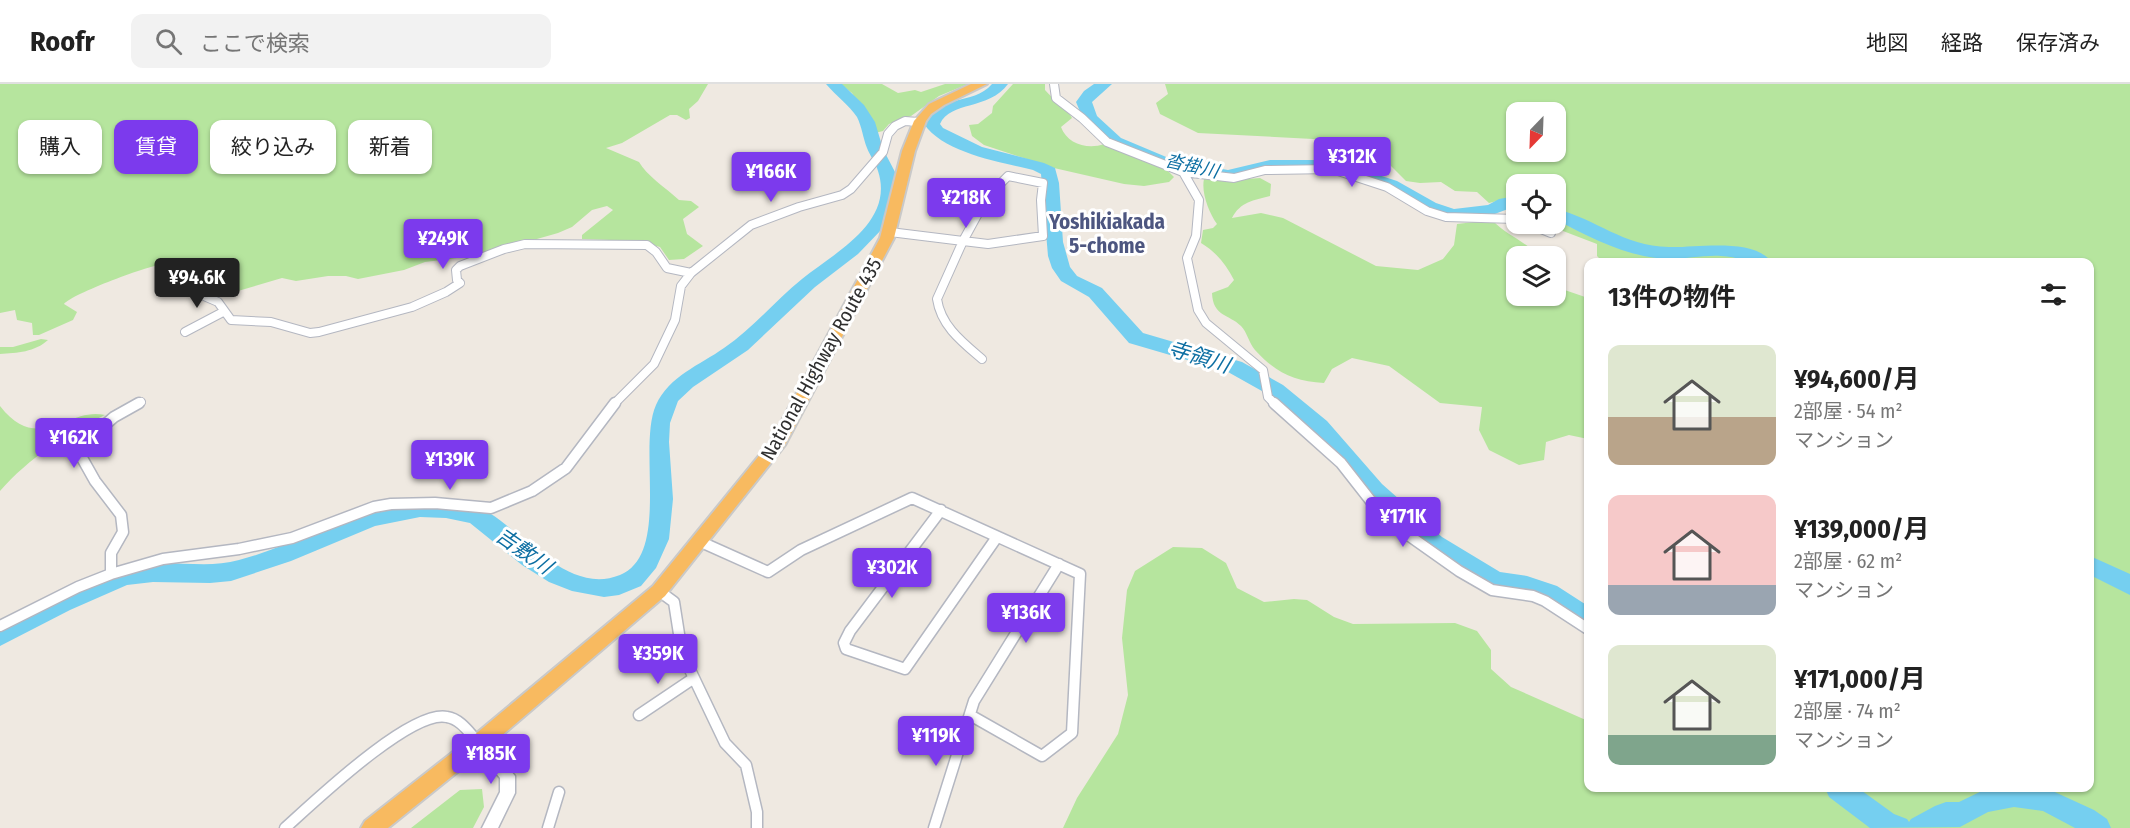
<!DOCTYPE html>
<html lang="ja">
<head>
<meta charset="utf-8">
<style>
  body { margin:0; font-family:"Fira Sans Condensed","Noto Sans JP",sans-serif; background:#f2f2f2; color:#222; height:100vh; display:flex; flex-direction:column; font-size:22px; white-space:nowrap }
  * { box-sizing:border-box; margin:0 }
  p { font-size:20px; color:#767676 }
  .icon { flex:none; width:33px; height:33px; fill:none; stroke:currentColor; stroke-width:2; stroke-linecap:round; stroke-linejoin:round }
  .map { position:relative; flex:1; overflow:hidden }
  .panel { position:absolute; left:1584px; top:174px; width:510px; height:534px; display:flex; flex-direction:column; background:#fff; border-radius:12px; box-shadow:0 2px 4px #0004 }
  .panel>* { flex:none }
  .top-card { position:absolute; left:18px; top:36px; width:570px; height:54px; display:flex; gap:12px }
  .needle { width:39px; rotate:203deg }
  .tools { position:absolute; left:1506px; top:18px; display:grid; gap:12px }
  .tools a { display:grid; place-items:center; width:60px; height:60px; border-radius:12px; background:#fff; box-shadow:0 2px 4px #0004; font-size:30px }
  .price { position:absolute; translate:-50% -51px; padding:0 14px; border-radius:6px; background:#7c3aed; color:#fff; font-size:20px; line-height:39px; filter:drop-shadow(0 2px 3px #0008) }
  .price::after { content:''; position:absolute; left:50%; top:36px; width:18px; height:14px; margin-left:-9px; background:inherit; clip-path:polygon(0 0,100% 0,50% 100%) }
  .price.current { background:#222; color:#fff }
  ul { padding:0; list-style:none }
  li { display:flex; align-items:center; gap:18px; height:150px; padding:0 24px }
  li span { display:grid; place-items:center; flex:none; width:168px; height:120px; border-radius:12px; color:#555 }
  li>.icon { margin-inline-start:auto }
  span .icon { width:72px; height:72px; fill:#fffc; stroke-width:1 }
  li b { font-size:26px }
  h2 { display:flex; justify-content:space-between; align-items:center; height:72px; padding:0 24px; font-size:26px }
  .tag { padding:0 21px; border-radius:12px; background:#fff; box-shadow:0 2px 4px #0004; font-size:21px; line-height:54px }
  .tag.current { background:#7c3aed; color:#fff }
  header { display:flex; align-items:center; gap:36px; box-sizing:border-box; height:84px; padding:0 30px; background:#fff; border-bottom:2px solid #e0e0e0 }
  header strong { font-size:28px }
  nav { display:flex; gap:33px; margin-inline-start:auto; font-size:21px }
  .search { width:420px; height:54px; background:#f2f2f2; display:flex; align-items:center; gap:15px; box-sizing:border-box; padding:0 21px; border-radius:12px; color:#767676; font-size:22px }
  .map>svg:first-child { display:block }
  .green { fill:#b6e59e; fill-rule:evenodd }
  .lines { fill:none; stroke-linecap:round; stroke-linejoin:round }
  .river { fill:#75cff0; fill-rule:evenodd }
  .minor-far1-casing { stroke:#b4b7c1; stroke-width:10 }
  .minor-casing { stroke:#b4b7c1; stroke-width:13 }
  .tertiary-casing { stroke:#b4b7c1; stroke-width:3 }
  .trunk-casing { stroke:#c9c9c9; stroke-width:4 }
  .minor-far1 { stroke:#fff; stroke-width:8 }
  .minor { stroke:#fff; stroke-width:10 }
  .tertiary { fill:#fff; fill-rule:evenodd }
  .trunk { fill:#f8ba60; fill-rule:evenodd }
  .labels { text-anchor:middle; stroke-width:6; stroke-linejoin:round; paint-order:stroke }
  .far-water-label { font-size:18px; font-style:italic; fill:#0d6fa3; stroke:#fff }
  .street-label { font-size:20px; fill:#2e2e2e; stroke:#fff }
  .neighbourhood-label { font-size:21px; font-weight:bold; fill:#4d5680; stroke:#fff }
  .water-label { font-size:21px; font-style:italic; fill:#0d6fa3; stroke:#fff }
</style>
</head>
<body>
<header>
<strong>Roofr</strong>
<div class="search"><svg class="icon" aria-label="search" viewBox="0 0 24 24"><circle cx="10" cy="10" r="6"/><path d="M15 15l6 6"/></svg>ここで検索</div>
<nav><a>地図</a><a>経路</a><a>保存済み</a></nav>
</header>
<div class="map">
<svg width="2130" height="744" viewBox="0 0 2130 744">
  <rect width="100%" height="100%" fill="#efe9e1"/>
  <path class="green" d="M0 0H708L698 17 689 25 690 34 686 36 677 31H670L622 59 606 64 639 78C646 91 666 104 679 116L691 117 699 123 683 135 687 150 703 162 684 175 669 176 660 163 638 157 582 155V151L613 126 607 122 592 126 572 143 558 149 481 171 425 178 404 186 358 195 346 192H328L296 197 282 194 221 212C206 205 194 191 179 184 176 182 169 180 166 180 151 180 72 210 64 220L77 228 73 236 39 251H33L32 239 17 236 15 226 0 229Z
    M840 0H882L898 9 915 6 921 8 945 0H968L939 12 911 32 889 40 883 47 875 49 870 37 852 9Z
    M1013 0H1045V6C1053 16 1067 23 1072 34L1061 43C1067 60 1088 66 1104 60L1168 87 1174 93 1169 98 1144 102 1124 100 1054 84 984 61 972 52 969 41 978 40 992 29 993 22Z
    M1165 0H2130V744H1063L1077 714 1118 650 1128 611 1122 554 1127 506 1135 487 1173 463 1202 464 1226 479 1237 504 1264 518 1294 515 1307 516 1334 533 1353 540 1455 539 1477 547 1491 566V585L1511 603 1588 637V704H2090V178H1603L1597 172V160L1563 147 1553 140H1556V100H1516V120L1509 114 1489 119 1477 108 1455 107 1441 98 1420 99 1406 97 1384 75 1349 63 1313 55 1198 49 1160 30 1156 19 1168 10ZM1516 28H1556V68H1516Z
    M1260 94 1271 100 1270 112C1254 116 1240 118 1232 134L1261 129 1283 134 1376 182 1418 186 1443 175 1454 161 1457 140 1492 136C1506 151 1525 157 1539 172H1516V212H1556V203L1588 214V355L1569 351 1546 358 1544 376 1519 381 1489 366 1479 346 1482 323 1440 319 1389 282 1352 274 1332 285 1324 299C1294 297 1276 289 1255 266 1249 259 1247 248 1241 242 1229 230 1213 233 1212 209L1228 203 1234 196C1226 180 1216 168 1201 159L1203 146 1213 144 1217 140C1209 129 1201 108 1204 95L1222 97Z
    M41 255 48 256C35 268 17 269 0 270V263H13Z
    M0 322C39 372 68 322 105 331 66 350 29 374 0 407Z
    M482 705 484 723 473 744H411L460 706Z"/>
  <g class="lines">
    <path class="river" d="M826 0H842L864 21 875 38 883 65 895 88 898 107 895 123 884 143 858 170 815 203 748 266 693 303 678 317 670 339 669 358 673 415 669 455 656 484 641 502 619 511 604 513 572 507 549 498 522 481 470 439 446 434 420 433 375 442 291 477 231 497 210 499 153 498 127 501 70 526 0 562V540C31 524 61 509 93 496 109 489 125 482 142 480 175 476 207 485 239 476 309 458 372 409 448 417 463 418 479 422 491 430 527 453 570 511 620 491 671 470 637 364 656 321 669 292 700 281 724 264 753 244 775 217 802 195 834 169 895 139 878 87 876 79 870 72 867 64 863 54 862 43 857 33 849 21 836 12 826 0Z
      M992 0H1008C989 26 950 17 940 40L943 44 982 63 1044 79 1055 84 1059 99 1063 158 1070 183 1077 192 1102 204 1143 249 1242 278 1283 301 1327 337 1382 400 1442 453 1500 488 1527 492 1557 502 1588 522V544L1580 541 1541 516 1487 504 1426 465 1366 412 1313 347 1269 311 1228 288 1129 259 1089 213 1061 197 1052 184 1048 172 1041 90 1033 86C1000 78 944 69 924 40 938 8 972 23 992 0Z
      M1094 0H1112L1092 18 1097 32 1121 54 1171 75 1189 79 1228 86 1270 76H1332L1397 97 1436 119 1454 125 1488 121 1499 115 1516 112V122L1492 131 1453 135 1424 127 1385 105 1330 86H1270L1228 96 1188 89 1159 81 1109 60 1084 37 1076 18 1084 7Z
      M1556 125C1597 135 1622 162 1669 163 1694 164 1755 153 1771 178 1751 180 1740 173 1721 172 1704 171 1687 175 1670 175 1628 174 1592 154 1556 136Z
      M2090 472 2130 490V511L2090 491Z
      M1825 704H1858L1894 730 1907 735 1909 738 1911 735 1935 722 1946 718H1959L1988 704H2046L2094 726 2107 735 2111 744H2075L2043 727 2014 723 1988 728 1960 743 1870 744 1829 713Z"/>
    <defs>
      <path id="minor-far1" d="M1054 0 1056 14 1082 34 1107 58 1183 88 1234 94 1265 86 1332 85 1387 103 1427 127 1446 133 1516 135
        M1183 88 1199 116 1196 152 1187 174 1198 226 1206 239 1263 286 1268 313 1275 320
        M1008 92 1043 99 1041 116 1043 152 988 160 963 157 987 113Z
        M1529 140 1551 149
        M890 148 963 157
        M963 157 937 215C941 242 962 258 982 275
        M190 206 218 218 231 236 271 238 310 249 319 248 412 223 446 208 460 199 457 196 456 186 460 182 504 165 525 160 647 161 656 168 667 184 691 189
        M185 248 223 228
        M137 320 141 318
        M614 320 654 280 675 236 681 202 691 189 751 141 799 123 842 111 851 105 883 68 888 50 895 42 905 37 918 38"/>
      <path id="minor" d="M1274 319 1341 379 1370 416 1401 446 1459 487 1492 506 1533 512 1545 517 1588 545
        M941 426 850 547 844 559 846 565 905 585 997 453
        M701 458 768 488 801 466 912 414 1080 490 1072 649 1042 672 970 631
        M111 490V469L123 448 121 431 95 397 77 365 114 333 139 319
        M659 507 674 518 682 569 725 659 746 681 757 728V744
        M0 542 78 503 111 490 163 475 239 465 292 454 374 423 391 420 435 419 491 424 532 407 566 384 615 319
        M639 631 694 594
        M285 744C313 719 411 625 447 633 461 635 470 650 479 659
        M548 744 559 708
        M934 744 974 617 1059 480"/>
      <path id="tertiary" d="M479 652 484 654 515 692V709L498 744H482L500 708V694L474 664 472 659 474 654Z"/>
      <path id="trunk" d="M971 0H987L944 21 931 30 926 37 915 67 894 154 785 361 665 512 486 665 388 744H361L365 737 472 653 653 502 771 357 880 154 902 67 914 37 929 20Z"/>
    </defs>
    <use href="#minor-far1" class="minor-far1-casing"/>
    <use href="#minor" class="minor-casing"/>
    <use href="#tertiary" class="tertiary-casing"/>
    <use href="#trunk" class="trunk-casing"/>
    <use href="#minor-far1" class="minor-far1"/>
    <use href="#minor" class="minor"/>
    <use href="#tertiary" class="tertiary"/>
    <use href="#trunk" class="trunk"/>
  </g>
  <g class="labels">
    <g class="far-water-label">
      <text transform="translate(1192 82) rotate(13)" y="6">沓掛川</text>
    </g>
    <g class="street-label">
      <text transform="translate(821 275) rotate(-61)" y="7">National Highway Route 435</text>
    </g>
    <g class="neighbourhood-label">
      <text x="1107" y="145">Yoshikiakada<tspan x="1107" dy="24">5-chome</tspan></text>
    </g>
    <g class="water-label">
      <text transform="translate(1199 273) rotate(17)" y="7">寺領川</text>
      <text transform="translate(524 467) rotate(35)" y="7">吉敷川</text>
    </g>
  </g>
</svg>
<div class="tools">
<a><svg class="needle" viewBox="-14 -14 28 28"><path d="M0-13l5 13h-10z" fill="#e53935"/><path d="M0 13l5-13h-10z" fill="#767676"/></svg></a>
<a><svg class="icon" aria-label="locate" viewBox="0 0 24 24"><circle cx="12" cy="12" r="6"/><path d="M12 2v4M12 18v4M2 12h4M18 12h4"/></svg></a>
<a><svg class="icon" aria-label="layers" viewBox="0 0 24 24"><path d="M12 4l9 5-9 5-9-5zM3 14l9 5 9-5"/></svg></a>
</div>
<b class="price" style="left:1352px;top:104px">¥312K</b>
<b class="price" style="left:771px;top:119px">¥166K</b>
<b class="price" style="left:966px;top:145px">¥218K</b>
<b class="price" style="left:443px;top:186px">¥249K</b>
<b class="price current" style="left:197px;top:225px">¥94.6K</b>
<b class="price" style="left:74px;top:385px">¥162K</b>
<b class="price" style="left:450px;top:407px">¥139K</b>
<b class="price" style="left:1403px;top:464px">¥171K</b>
<b class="price" style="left:892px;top:515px">¥302K</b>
<b class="price" style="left:1026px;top:560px">¥136K</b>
<b class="price" style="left:658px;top:601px">¥359K</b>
<b class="price" style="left:936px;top:683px">¥119K</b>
<b class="price" style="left:491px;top:701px">¥185K</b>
<div class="top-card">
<a class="tag">購入</a>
<a class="tag current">賃貸</a>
<a class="tag">絞り込み</a>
<a class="tag">新着</a>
</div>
<section class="panel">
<h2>13件の物件<svg class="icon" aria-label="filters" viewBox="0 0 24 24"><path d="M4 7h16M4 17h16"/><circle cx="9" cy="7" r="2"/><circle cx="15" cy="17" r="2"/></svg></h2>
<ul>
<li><span style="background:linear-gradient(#dfe7d0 60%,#b9a48a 0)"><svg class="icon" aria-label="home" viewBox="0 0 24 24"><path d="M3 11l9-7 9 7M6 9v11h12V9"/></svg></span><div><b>¥94,600/月</b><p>2部屋 · 54 m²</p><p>マンション</p></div></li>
<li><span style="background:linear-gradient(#f6c9c9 75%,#9aa5b1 0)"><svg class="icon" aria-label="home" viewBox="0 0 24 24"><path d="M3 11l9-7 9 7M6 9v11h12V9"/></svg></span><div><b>¥139,000/月</b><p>2部屋 · 62 m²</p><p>マンション</p></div></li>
<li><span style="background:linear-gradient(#dfe7d0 75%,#7fa58c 0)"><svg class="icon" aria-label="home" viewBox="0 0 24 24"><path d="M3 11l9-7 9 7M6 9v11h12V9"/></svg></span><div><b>¥171,000/月</b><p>2部屋 · 74 m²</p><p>マンション</p></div></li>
</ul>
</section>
</div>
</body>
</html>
